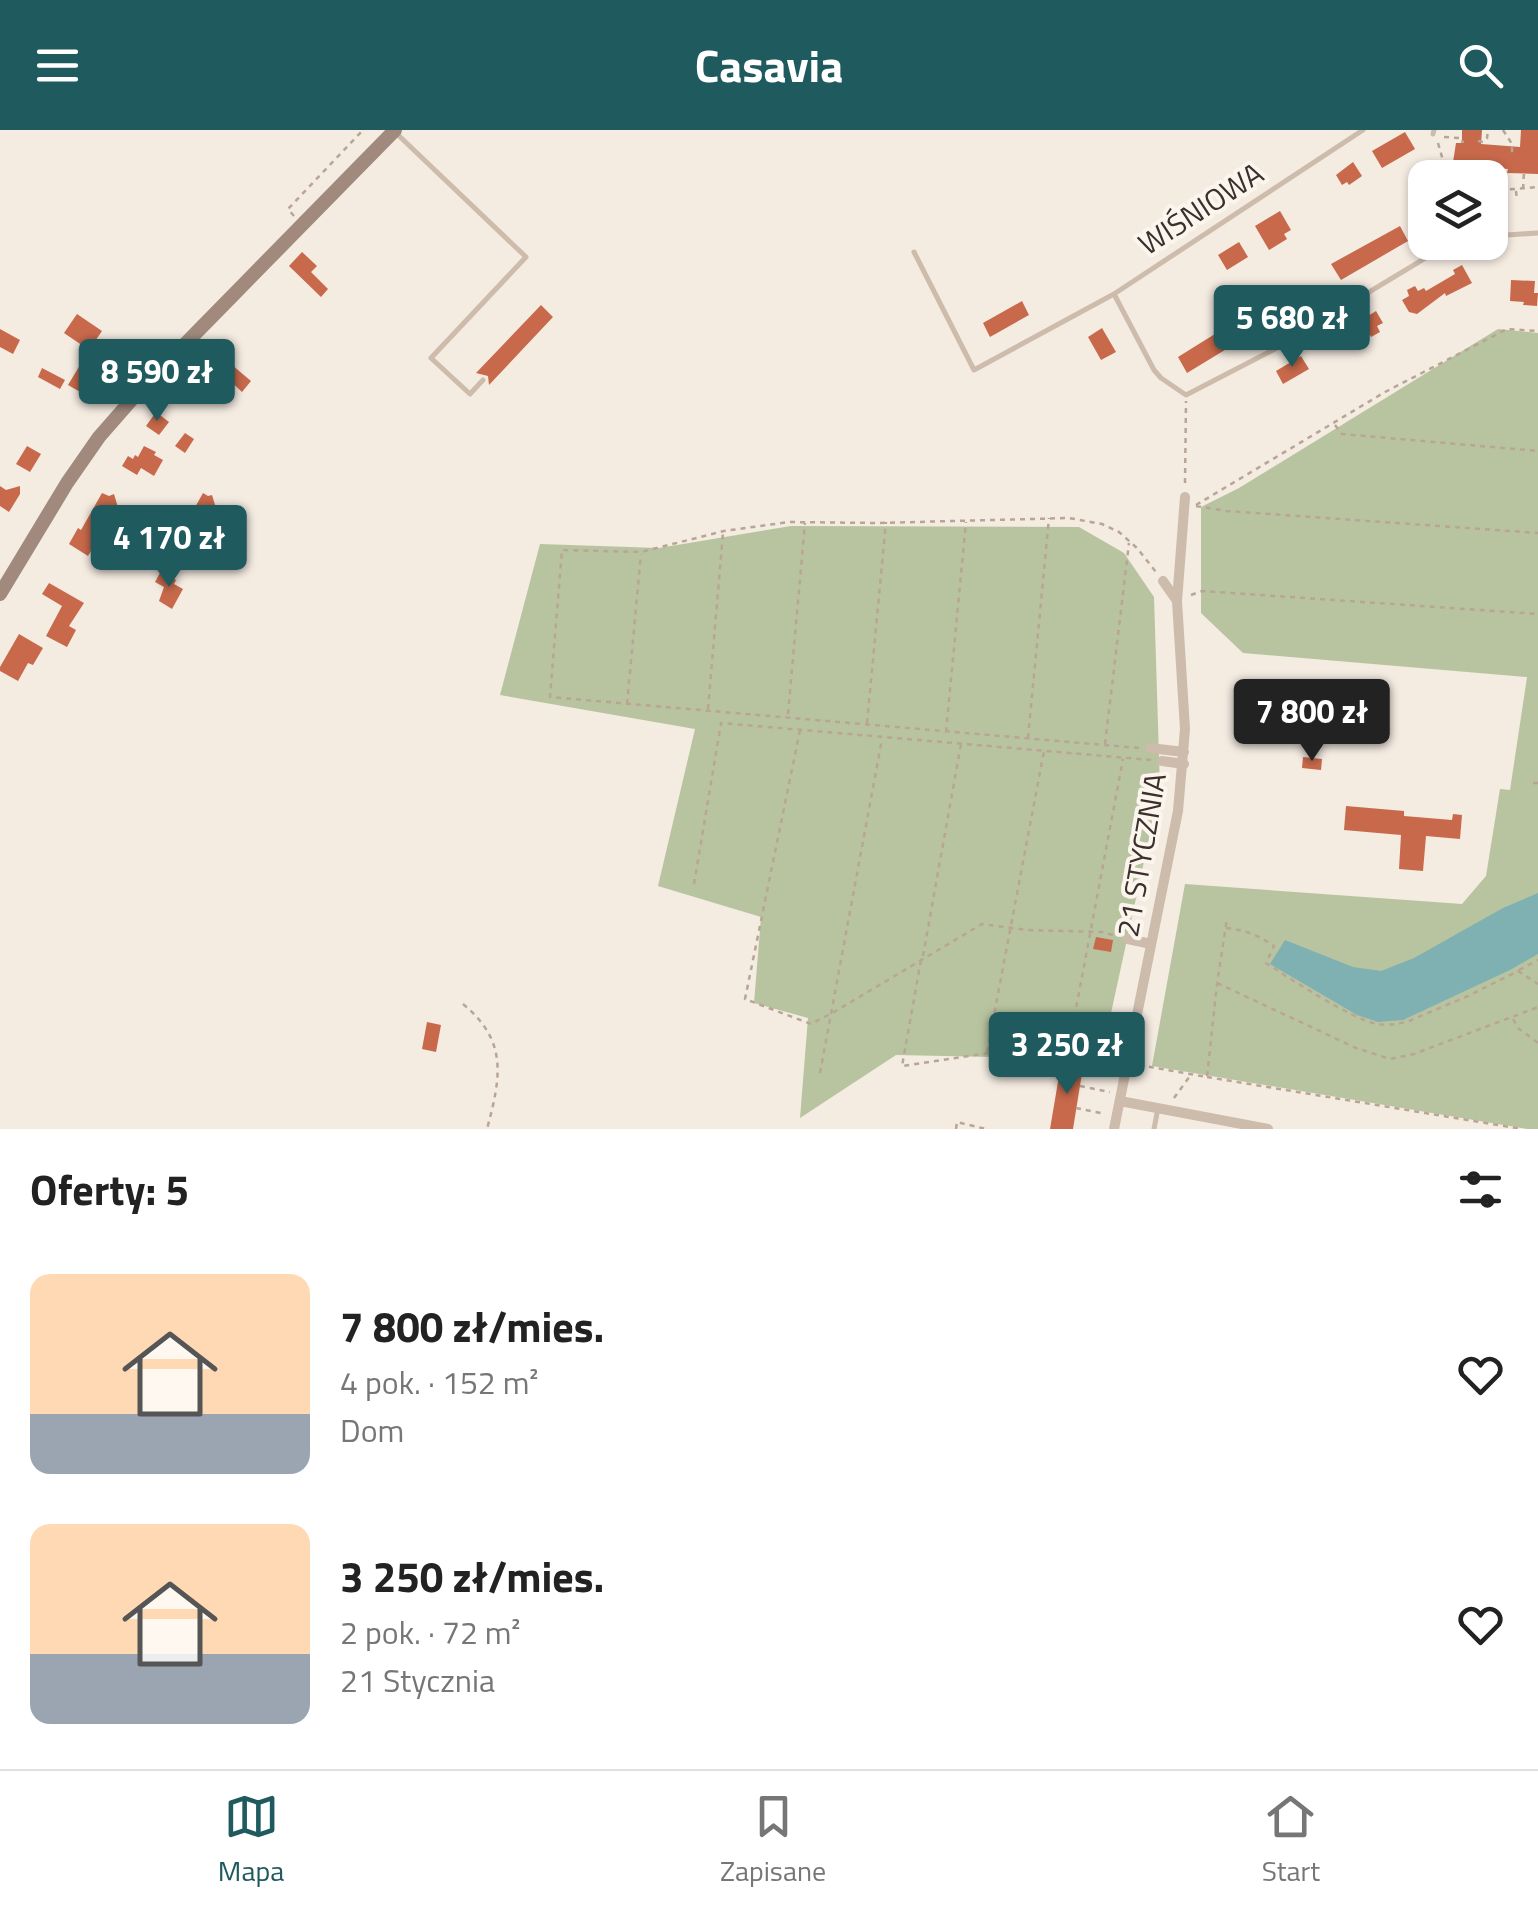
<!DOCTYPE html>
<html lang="pl">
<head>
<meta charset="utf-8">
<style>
  body { margin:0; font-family:"Titillium Web",sans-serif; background:#f6f6f6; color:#222; height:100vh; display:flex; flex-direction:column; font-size:38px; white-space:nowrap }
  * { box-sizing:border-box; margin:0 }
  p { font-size:32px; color:#767676 }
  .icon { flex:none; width:55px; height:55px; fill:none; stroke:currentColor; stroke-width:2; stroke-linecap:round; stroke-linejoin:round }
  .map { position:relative; height:999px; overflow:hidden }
  .side { display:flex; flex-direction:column; background:#fff; flex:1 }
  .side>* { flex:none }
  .controls { position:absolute; left:1408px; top:30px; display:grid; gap:20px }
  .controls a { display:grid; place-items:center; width:100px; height:100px; border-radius:20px; background:#fff; box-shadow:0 2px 8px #0004; font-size:50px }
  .price { position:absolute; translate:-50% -85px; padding:0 22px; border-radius:10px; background:#1f5a5e; color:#fff; font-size:32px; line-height:65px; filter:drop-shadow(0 2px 5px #0008) }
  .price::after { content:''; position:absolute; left:50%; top:60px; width:30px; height:22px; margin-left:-15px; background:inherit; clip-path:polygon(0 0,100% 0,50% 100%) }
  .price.current { background:#222; color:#fff }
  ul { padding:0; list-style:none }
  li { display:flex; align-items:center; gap:30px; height:250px; padding:0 30px }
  li span { display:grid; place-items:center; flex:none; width:280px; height:200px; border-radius:20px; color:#555 }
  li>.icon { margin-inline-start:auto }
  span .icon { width:120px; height:120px; fill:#fffc; stroke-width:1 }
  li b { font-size:42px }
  h2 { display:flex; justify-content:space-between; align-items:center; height:120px; padding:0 30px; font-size:42px }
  header { display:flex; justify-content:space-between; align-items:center; height:130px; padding:0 30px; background:#1f5a5e; color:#fff; font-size:45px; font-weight:700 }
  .dock { display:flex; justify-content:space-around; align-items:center; height:140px; border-top:2px solid #e0e0e0; background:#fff; font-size:28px; color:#767676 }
  .dock a { display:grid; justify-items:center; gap:5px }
  .dock .current { color:#1f5a5e }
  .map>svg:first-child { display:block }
  .green { fill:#b8c4a0 }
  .water { fill:#7fb0b2 }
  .building { fill:#c8694b }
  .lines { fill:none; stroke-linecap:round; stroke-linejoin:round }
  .path { stroke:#b9a596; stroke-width:2.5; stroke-dasharray:5 5; stroke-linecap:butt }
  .lane { stroke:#cdbbac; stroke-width:5 }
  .street { stroke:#cdbbac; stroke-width:10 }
  .secondary { stroke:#a18a7d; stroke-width:14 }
  .labels { text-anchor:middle; stroke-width:8; stroke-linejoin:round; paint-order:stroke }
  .street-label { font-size:30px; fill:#3b302b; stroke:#fbf5ee }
</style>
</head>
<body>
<header><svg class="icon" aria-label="menu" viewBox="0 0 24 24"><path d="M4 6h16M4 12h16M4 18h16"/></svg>Casavia<svg class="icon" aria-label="search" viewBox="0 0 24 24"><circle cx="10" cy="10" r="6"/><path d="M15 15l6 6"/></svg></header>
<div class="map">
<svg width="1538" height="999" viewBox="0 0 1538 999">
  <rect width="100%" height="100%" fill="#f4ebe1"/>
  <path class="green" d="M1498 199 1538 203V999H1527L1152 936 1185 754 1462 774 1486 746 1500 659 1510 660 1527 547 1243 523 1201 483V377L1239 358Z
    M791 396 1079 397 1124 423 1154 467 1160 658 1101 929 896 925 800 988 808 888 754 873 761 787 658 756 695 599 500 565 540 414 659 418Z"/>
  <path class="water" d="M1538 763V824L1510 840 1403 890 1378 892 1357 885 1270 834 1285 810 1353 837 1381 841 1414 828 1503 778Z"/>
  <path class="building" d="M1462 0H1482L1481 14 1520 17 1521 0H1538V44L1507 43 1508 39 1483 37V41L1463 39 1464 33 1453 32 1456 13H1462Z
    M1405 2 1415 19 1382 38 1372 21Z
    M1353 32 1362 46 1349 55 1347 52 1342 55 1336 45Z
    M1280 81 1291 100 1284 104 1287 109 1269 120 1255 96Z
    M1400 96 1408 111 1341 150 1331 134Z
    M1239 112 1248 127 1227 140 1218 125Z
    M302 122 317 136 311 142 328 159 321 167 289 136Z
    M1462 135 1472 153 1446 166 1445 163 1417 184 1409 182 1402 170 1409 166 1407 160 1415 156 1418 161 1424 158 1426 161 1455 144 1453 140Z
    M1511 150 1535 151 1534 163H1538L1537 176 1523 175 1524 172 1510 171Z
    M1282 168 1292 184 1262 201 1261 198 1187 243 1178 227 1239 189 1241 193Z
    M1022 171 1029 185 990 207 983 193Z
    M541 175 553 187 489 255 488 246 476 243Z
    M1376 181 1383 193 1377 196 1380 202 1371 207 1370 205 1363 209 1355 194Z
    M77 184 102 201 89 220 64 203Z
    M1102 198 1116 222 1101 230 1088 207Z
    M0 199 20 210 13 224 0 217Z
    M218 218 230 229 229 231 232 235 251 251 242 262 224 245 226 242 209 229Z
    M1301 226 1309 239 1283 254 1276 241Z
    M83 230 97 238 82 263 68 255Z
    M42 238 65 250 60 259 38 247Z
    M200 239 206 244 187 269 179 262Z
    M156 282 169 292 159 305 146 296Z
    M185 303 194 309 185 323 175 316Z
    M27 316 41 324 30 342 16 334Z
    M144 316 156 322 154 325 163 330 154 346 141 338 137 345 122 336 128 326 133 329 135 325 138 327Z
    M0 356 6 360 20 356V364L9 382 0 376Z
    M102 363 109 366 114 364 120 384 115 383 108 395 107 394 88 426 69 414 78 398 81 400Z
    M203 363 208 366 212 365 216 378 210 388 194 379Z
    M161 441 176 450 174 454 183 459 172 479 159 471 164 457 155 452Z
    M49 453 84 473 69 496 76 500 67 517 46 506 62 476 42 464Z
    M19 504 43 518 33 535 28 533 18 551 0 541V537Z
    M1303 627 1322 629 1321 640 1302 638Z
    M1346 676 1404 681V686L1452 690 1453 684 1462 685 1460 709 1426 706 1423 741 1399 739 1401 705 1344 700Z
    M1096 807 1113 810 1111 822 1093 819Z
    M427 892 441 895 436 922 422 919Z
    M1061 934 1083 937 1073 999H1050Z"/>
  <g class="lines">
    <path class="path" d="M1503 0 1512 14V23
      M1444 7 1459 8V11L1464 12
      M1478 11 1483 12 1487 8 1488 0
      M1438 13 1448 48
      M1523 59 1524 42
      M1490 61 1538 57
      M1516 61 1517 70
      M1493 62 1494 72
      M294 86 288 79 363 0
      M1335 295 1342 304 1538 321
      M1185 353 1186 271
      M1196 375 1385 262 1507 199 1538 201
      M1196 376 1227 381 1538 403
      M1191 465 1202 461 1538 484
      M627 574 641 424
      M708 579 723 403
      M788 584 805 393
      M867 593 886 392
      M800 600 745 869 811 894 834 882 982 794 1027 800 1101 802 1117 806
      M946 602 966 392
      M1028 608 1049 388
      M1105 614 1129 413
      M1139 618 550 567 562 420 641 422 724 401 789 392 877 393 1069 388 1102 394 1119 402 1137 418 1156 442
      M1533 653H1538
      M694 754 721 593 1151 630
      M1226 798C1245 800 1258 805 1274 816L1266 833C1289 848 1353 890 1377 894 1388 896 1399 894 1409 891L1468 866 1518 841 1538 854
      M923 826 961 614
      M921 830 902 936 989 923 1095 932
      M1519 840 1538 830
      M1217 853 1356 918 1390 929 1414 924 1538 877
      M463 874C508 911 501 947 487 999
      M1513 889 1518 898 1538 913
      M987 922 1044 621
      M1067 926 1123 629
      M1139 935 1207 947 1217 854 1227 789
      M820 943 882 609
      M1207 947 1522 999
      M1080 956 1110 962
      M1174 968 1190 946
      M1076 978 1105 984
      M956 999 957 992 986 999"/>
    <path class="lane" d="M396 3 526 127 431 228 470 264 483 250
      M1433 4 1434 0
      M1490 106 1538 103
      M914 122 974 240 1114 164 1363 0
      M1114 164 1154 240 1161 248 1186 265 1273 220 1452 112
      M1154 999 1158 978"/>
    <path class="street" d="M1163 451 1177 471
      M1150 618 1184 622
      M1162 631 1184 634
      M1128 809 1151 814
      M1106 932 1127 937
      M1120 971 1268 999
      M1114 999 1178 681 1185 599 1177 471 1185 367"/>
    <path class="secondary" d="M0 464 67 353 99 307 141 259 395 0"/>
  </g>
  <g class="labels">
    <g class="street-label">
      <text transform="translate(1201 79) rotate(-33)" y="10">WIŚNIOWA</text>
      <text transform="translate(1142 725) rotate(-80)" y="10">21 STYCZNIA</text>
    </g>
  </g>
</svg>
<div class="controls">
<a><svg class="icon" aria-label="layers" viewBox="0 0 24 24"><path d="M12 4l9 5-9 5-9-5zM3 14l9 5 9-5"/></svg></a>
</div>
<b class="price" style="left:1292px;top:240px">5 680 zł</b>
<b class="price" style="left:157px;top:294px">8 590 zł</b>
<b class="price" style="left:169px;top:460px">4 170 zł</b>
<b class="price current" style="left:1312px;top:634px">7 800 zł</b>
<b class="price" style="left:1067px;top:967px">3 250 zł</b>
</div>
<section class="side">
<h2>Oferty: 5<svg class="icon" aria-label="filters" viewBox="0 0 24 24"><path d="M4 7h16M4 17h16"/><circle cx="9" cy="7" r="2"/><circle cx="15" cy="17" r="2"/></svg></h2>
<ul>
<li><span style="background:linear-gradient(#ffd9b3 70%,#9aa5b1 0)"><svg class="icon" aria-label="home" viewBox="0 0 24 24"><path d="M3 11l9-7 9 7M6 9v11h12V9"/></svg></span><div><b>7 800 zł/mies.</b><p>4 pok. · 152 m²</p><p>Dom</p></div><svg class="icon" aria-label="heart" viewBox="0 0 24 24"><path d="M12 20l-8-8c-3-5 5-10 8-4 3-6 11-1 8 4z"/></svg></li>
<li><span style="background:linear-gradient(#ffd9b3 65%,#9aa5b1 0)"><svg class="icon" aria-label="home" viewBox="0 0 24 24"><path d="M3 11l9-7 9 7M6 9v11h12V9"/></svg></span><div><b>3 250 zł/mies.</b><p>2 pok. · 72 m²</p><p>21 Stycznia</p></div><svg class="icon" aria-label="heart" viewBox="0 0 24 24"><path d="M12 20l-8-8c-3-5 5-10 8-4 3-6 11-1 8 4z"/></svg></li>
</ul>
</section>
<nav class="dock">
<a class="current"><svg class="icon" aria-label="map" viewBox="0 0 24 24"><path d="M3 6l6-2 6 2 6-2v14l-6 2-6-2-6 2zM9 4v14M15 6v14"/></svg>Mapa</a>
<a><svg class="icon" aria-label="saved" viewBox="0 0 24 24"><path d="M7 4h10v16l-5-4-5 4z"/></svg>Zapisane</a>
<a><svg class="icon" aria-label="home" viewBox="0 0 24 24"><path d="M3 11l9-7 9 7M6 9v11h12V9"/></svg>Start</a>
</nav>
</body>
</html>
